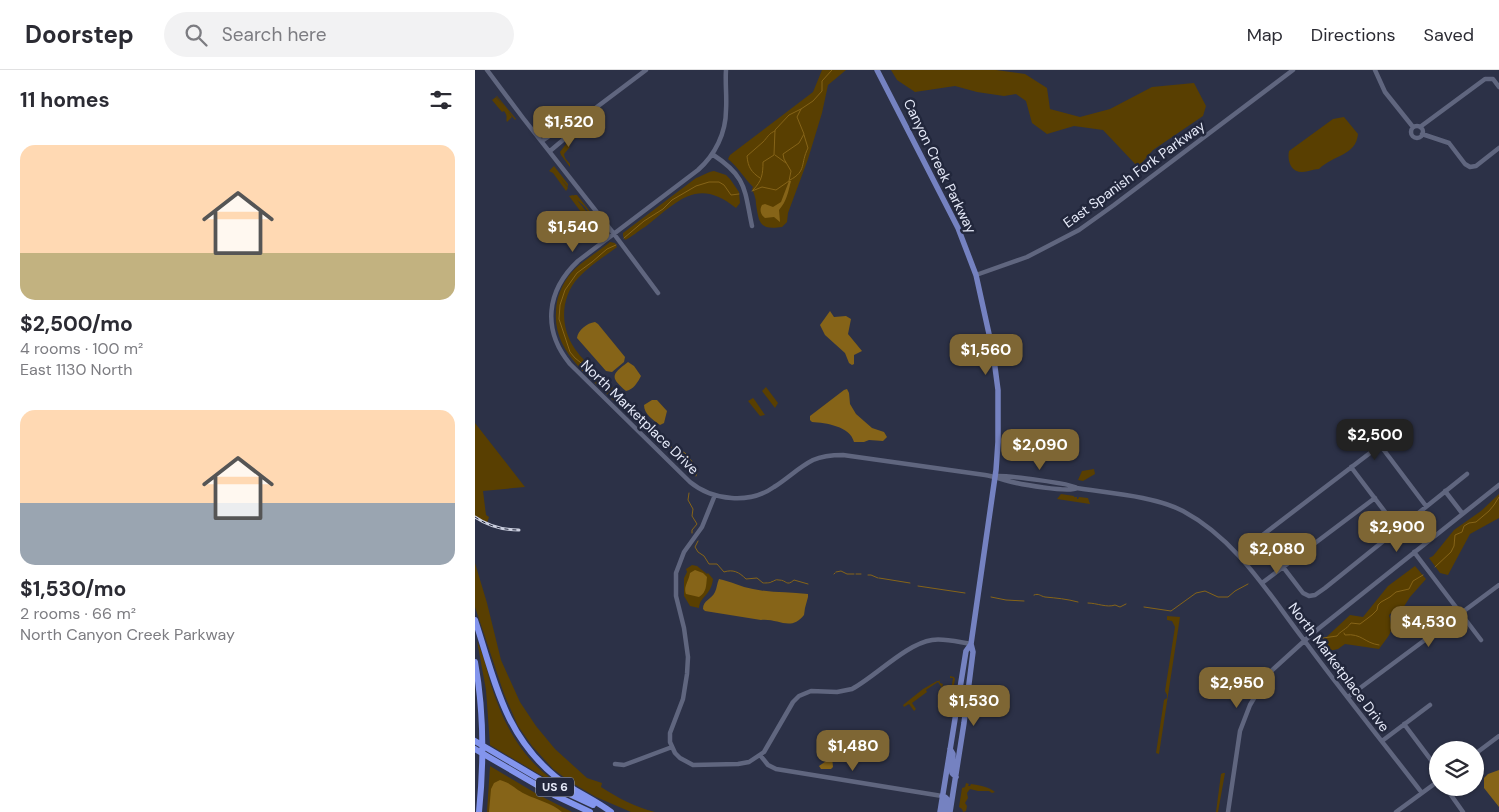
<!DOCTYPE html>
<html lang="en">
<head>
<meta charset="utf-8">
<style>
  body { margin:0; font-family:"DM Sans",sans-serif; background:#f2f2f3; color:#2b2b33; height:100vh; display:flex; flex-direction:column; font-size:19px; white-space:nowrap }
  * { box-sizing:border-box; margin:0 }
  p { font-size:16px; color:#7c7c81 }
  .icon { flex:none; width:28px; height:28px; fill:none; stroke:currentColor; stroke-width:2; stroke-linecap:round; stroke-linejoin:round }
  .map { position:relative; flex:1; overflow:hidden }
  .side { display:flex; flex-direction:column; background:#fff; width:475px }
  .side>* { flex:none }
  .fabs { position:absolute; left:954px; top:671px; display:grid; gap:10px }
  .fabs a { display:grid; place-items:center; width:55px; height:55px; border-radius:50%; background:#fff; box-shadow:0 1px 4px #0004; font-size:25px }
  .price { position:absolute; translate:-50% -42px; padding:0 11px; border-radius:10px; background:#7e6634; color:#fff; font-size:16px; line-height:32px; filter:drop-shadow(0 1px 2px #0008) }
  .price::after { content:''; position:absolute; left:50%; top:30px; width:15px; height:11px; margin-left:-8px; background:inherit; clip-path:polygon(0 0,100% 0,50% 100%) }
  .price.current { background:#222; color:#fff }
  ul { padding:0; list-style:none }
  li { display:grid; align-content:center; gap:10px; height:265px; padding:0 20px }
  li span { display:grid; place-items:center; height:155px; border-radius:15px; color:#555 }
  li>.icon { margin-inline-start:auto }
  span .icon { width:90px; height:90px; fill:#fffc; stroke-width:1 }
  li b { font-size:21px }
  h2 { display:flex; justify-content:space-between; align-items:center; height:60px; padding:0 20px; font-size:21px }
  header { display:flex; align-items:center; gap:30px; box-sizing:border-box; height:70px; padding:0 25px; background:#fff; border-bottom:1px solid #e1e1e2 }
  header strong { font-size:24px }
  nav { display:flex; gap:28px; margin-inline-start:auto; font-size:18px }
  .search { width:350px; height:45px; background:#f2f2f3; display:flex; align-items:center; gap:12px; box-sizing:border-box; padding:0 18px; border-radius:28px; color:#7c7c81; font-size:19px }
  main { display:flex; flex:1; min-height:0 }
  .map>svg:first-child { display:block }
  .green { fill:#593f01 }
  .water { fill:#866418 }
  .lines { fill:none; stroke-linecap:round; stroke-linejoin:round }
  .stream { stroke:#866418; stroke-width:1 }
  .minor { stroke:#60667f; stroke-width:4.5 }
  .major { stroke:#7582c1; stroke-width:5.5 }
  .highway { stroke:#8395ed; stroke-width:6 }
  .rail-casing { stroke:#cacede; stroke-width:3 }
  .rail { stroke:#22273c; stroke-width:1; stroke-dasharray:4; stroke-linecap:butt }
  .labels { text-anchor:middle; stroke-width:5; stroke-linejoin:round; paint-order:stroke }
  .shield { fill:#22273c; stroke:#abb0c0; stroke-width:1 }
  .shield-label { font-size:12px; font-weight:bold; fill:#e6eaf9 }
  .street-label { font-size:14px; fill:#e6eaf9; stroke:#22273c }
</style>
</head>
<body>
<header>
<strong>Doorstep</strong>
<div class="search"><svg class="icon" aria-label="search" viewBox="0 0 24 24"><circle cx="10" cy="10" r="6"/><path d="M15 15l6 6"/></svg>Search here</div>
<nav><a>Map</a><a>Directions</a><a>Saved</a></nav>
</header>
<main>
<section class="side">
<h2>11 homes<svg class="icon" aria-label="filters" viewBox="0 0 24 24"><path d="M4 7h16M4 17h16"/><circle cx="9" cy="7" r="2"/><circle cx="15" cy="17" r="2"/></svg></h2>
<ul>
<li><span style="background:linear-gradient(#ffd9b3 70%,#c2b280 0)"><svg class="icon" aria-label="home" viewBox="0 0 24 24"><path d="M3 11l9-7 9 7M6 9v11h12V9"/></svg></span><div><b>$2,500/mo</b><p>4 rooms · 100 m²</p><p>East 1130 North</p></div></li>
<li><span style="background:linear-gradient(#ffd9b3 60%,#9aa5b1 0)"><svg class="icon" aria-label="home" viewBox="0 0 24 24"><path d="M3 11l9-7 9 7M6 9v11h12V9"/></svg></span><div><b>$1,530/mo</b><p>2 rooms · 66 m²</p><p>North Canyon Creek Parkway</p></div></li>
</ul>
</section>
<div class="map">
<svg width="1024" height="742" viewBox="0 0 1024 742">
  <rect width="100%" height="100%" fill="#2c3147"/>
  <path class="green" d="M347 0H371L353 15 347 43 333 89 313 143 312 152 307 157C285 160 284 154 281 134 281 128 279 124 277 119L278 117C269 108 263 97 253 89L255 85 338 22Z
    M416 0H521L550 4 572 18 575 39 605 47 635 39 677 17 719 13 731 36 728 46 678 80 663 97 628 60 599 56 572 64 557 53 551 31 541 24 529 26 502 22 480 16 440 22 422 10Z
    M21 26H22L41 49 40 50 33 41 37 47 32 52C30 48 34 48 29 41L27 42 17 30 21 27 29 36Z
    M869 47 883 64C881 86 858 85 844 99 838 99 833 102 827 102 816 102 812 91 814 81L858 49Z
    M100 62 105 69 102 67 93 74 95 77 89 84 90 88 95 94V97L86 85 85 82Z
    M79 96 93 114V117L86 109 93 118 91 121 78 103 74 101 77 98 85 107 77 98Z
    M239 101 251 105 255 109 264 122 265 133 261 138C222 106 202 132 170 157 163 161 157 167 150 170L148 166V163L221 108C227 106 232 102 239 101Z
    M98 125 99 126V125H102L129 159 127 161 109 136 102 130 120 152 126 161 124 166 94 126Z
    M135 172 140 173 142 177C129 187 114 196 103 208 85 228 85 258 100 279 112 296 134 314 149 328L146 333 142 334C116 307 78 283 81 242 81 228 87 214 96 203 107 191 123 182 135 172Z
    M291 317 303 333 300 338 287 321Z
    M278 328 279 329 290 345 285 346 273 331Z
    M0 353 50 417 8 421 11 445 14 447 12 453 0 447Z
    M619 399 620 404 608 411 603 410 607 401Z
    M586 424 599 426V427H602V429H603L604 427 613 428 615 434 582 429Z
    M1024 424V448L995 464 973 505 965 503 954 488 958 486 979 460 1006 441Z
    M0 493 12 533 26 590 45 632 61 656 80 679 112 708 127 713 126 717C143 728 160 737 180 742H156L121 727 97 713 78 699 57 676 43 656 29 624 0 537Z
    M217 495 222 496 232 504 233 503 238 509C236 526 225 526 224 538L215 536 209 526V508L212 502 211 499Z
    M940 496 951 509 935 527 928 538 920 540 914 545C919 563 915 564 904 579L870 574 863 579 854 581 848 578 845 573 875 545 888 547 913 516Z
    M692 546 705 547 684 684 681 683 689 630 692 628V625L690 621 700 557 697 551 692 550Z
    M2 571C9 585 12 601 16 615 29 655 46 688 81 712L79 713 15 675 11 620Z
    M475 606 479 607 480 609 474 644V646L469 645H473L475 634 472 630 474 628 469 620H476L478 608H475Z
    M464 609 465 613 468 614 467 618 463 612 451 620 452 622 437 633 441 639 439 641 434 634 429 637 428 635 448 619 462 611H464Z
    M15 696 62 724 97 742H12Z
    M748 703H750L743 742H741L746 704Z
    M491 713 494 714 493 716H495L496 714C504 715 514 717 520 722L517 723 514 721H503L495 719 492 723 493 728 490 733 492 736 491 741 488 742 487 739 484 737 487 718 490 717Z"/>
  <path class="water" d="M314 111H316C313 122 312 131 304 140L305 152 299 147 290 148C286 145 284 140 287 135L290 134 298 137 306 132Z
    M355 241 359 247 371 246 376 249 373 264 387 281 379 285V294L377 295 374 293 370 283 350 265 345 255Z
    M120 252 123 254 150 287 149 292 137 302 131 301 102 268C103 260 112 253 120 252Z
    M153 292 159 296 166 306C163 312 158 320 151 321 135 307 136 305 153 292Z
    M372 319 374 323 375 334 381 344 397 358 409 362 412 367 408 371 394 370 389 372H379C375 356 351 353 337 352L335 350V346L369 320Z
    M177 330H182L192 341 189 353 185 355C178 350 169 344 169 335Z
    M220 500 228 503 232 507C231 515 232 522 224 527L211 524C208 517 214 511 215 503Z
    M244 509C255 511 266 517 278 519 296 523 314 522 333 524V527L330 538 329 545C316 562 303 548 286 550L230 541 228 539C228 530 236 530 240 522 242 518 242 513 244 509Z
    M357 687 358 697 356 699H346L344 696Z
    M1024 700V737L1009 718V708L1013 704Z
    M25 710C36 713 40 719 50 724 62 730 77 733 87 742H14L16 719 19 713Z"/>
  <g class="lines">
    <path class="stream" d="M300 85 311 93
      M285 108C276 102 273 97 272 86 277 81 283 77 288 72 292 68 294 63 300 61
      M315 110C332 101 325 94 333 78L329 65
      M278 120C287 111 288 104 288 92L299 85 300 60 314 45 326 39
      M277 121 287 117 301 120 314 111 316 101 309 89 308 84 324 73 329 64 322 47 326 39 338 31 347 21V11L357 0
      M149 168 169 151 188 139 197 130 221 116 234 112H244L249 115 256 125 264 124
      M141 175 132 179 117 192 102 203 90 220 85 235 84 249 95 282 100 288 116 301 126 314 147 332
      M155 339 158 344 173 356 187 372 193 376 204 380 210 383 223 399 221 406
      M214 423 213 430 218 439 217 446 222 454 217 460V463
      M223 471 220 477 223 482 229 486 234 494H242L249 502C258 499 264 502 271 509L282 508 288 513C289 513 296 513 296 512 300 511 300 509 304 510 312 510 311 517 319 510L333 514
      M960 497 976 482 979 476 980 465 987 462 989 456 994 453 1001 452 1014 441 1019 435 1024 427
      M361 502 366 501 372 504H379
      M359 504 360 503
      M381 504H386
      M393 505H396L403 508
      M404 508 435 513
      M443 516 490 523
      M559 525C564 523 565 526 570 527 581 528 592 529 603 532
      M516 527 531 530 549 531
      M613 533C622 533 632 538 640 535L645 537 651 534
      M669 537 696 541 721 523 730 521 743 527H753L760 521 773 514
      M869 563 870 565C887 563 889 573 904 575
      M845 577 847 574 848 568 862 566C864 562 872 559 876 553L885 554 897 545 902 540 903 535 906 532 915 527 921 522 934 519 938 511 948 505"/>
    <path class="minor" d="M12 0 48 48 139 164 183 223
      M251 0C250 13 252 27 251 40 251 63 240 85 223 100L103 191C71 221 67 260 95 294L215 412C238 431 275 434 299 417 312 409 324 397 338 390 347 386 358 385 368 385L510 405C518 406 525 409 533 411 544 414 594 423 602 418
      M900 0 910 22 938 57
      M936 62a6 6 0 1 1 12 0a6 6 0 1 1-12 0Z
      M945 57 1010 9H1018L1024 17
      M947 64 974 73 990 94 995 97 1001 96 1024 78
      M67 71 79 63 94 59
      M75 81 88 70 94 59 98 55 171 0
      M237 84C272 107 269 118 277 156
      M501 205 552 187 604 160 639 135 818 0
      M912 370 785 467 828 523 834 526 840 525 850 518 992 404
      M905 375 951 436
      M876 397 923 459
      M523 406C534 406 595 413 602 418
      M601 418C633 423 679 426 708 441 762 470 793 523 829 570 867 622 908 672 947 723
      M970 421 987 443
      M240 425 227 457 209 482 201 503V526L209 558 213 587 212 604 208 629 195 663V672L200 683 205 688 218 695 263 694 274 692 289 682 318 632 324 626 336 621 362 622 377 619C401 606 431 574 457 570 469 568 483 572 496 574
      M939 482 1006 570
      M787 513 900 428
      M873 627 1024 515
      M929 654 962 698
      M907 671 955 635
      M1000 684 1024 666
      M285 685 293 695 301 699 467 726
      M140 694 149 695 197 677
      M971 718 988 742
      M753 742 765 661 775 635 794 603 838 563 1024 415
      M921 742 962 712"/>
    <path class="major" d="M402 0 483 158 501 205 518 282 523 320V372L521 400 497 567 496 574 498 582 489 653 475 742
      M475 679 478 684 477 703 481 707
      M467 726 470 727 472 729 470 742
      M465 742 491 581 496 574"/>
    <path class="highway" d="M0 550C20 611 29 665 81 707 98 721 119 729 136 742
      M0 592C9 641 9 692 4 742
      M0 671 73 714 118 735
      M0 679 79 725 115 742"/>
    <defs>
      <path id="rail" d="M0 447C13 456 28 460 44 460"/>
    </defs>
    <use href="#rail" class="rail-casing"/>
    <use href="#rail" class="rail"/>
  </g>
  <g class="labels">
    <rect class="shield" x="61" y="707.5" width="38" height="19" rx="4"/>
    <g class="shield-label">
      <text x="80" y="721">US 6</text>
    </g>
    <g class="street-label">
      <text transform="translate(465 96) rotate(64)" y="5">Canyon Creek Parkway</text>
      <text transform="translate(659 104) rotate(-36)" y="5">East Spanish Fork Parkway</text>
      <text transform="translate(165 347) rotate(44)" y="5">North Marketplace Drive</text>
      <text transform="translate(864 597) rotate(53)" y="5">North Marketplace Drive</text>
    </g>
  </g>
</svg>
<div class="fabs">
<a><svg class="icon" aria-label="layers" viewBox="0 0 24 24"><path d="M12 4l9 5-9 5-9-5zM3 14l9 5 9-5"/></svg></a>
</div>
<b class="price" style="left:94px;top:78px">$1,520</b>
<b class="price" style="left:98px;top:183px">$1,540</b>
<b class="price" style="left:511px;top:306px">$1,560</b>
<b class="price current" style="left:900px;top:391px">$2,500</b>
<b class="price" style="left:565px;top:401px">$2,090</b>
<b class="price" style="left:922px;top:483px">$2,900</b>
<b class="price" style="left:802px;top:505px">$2,080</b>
<b class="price" style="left:954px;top:578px">$4,530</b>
<b class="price" style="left:762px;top:639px">$2,950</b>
<b class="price" style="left:499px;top:657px">$1,530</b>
<b class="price" style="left:378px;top:702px">$1,480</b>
</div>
</main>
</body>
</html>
